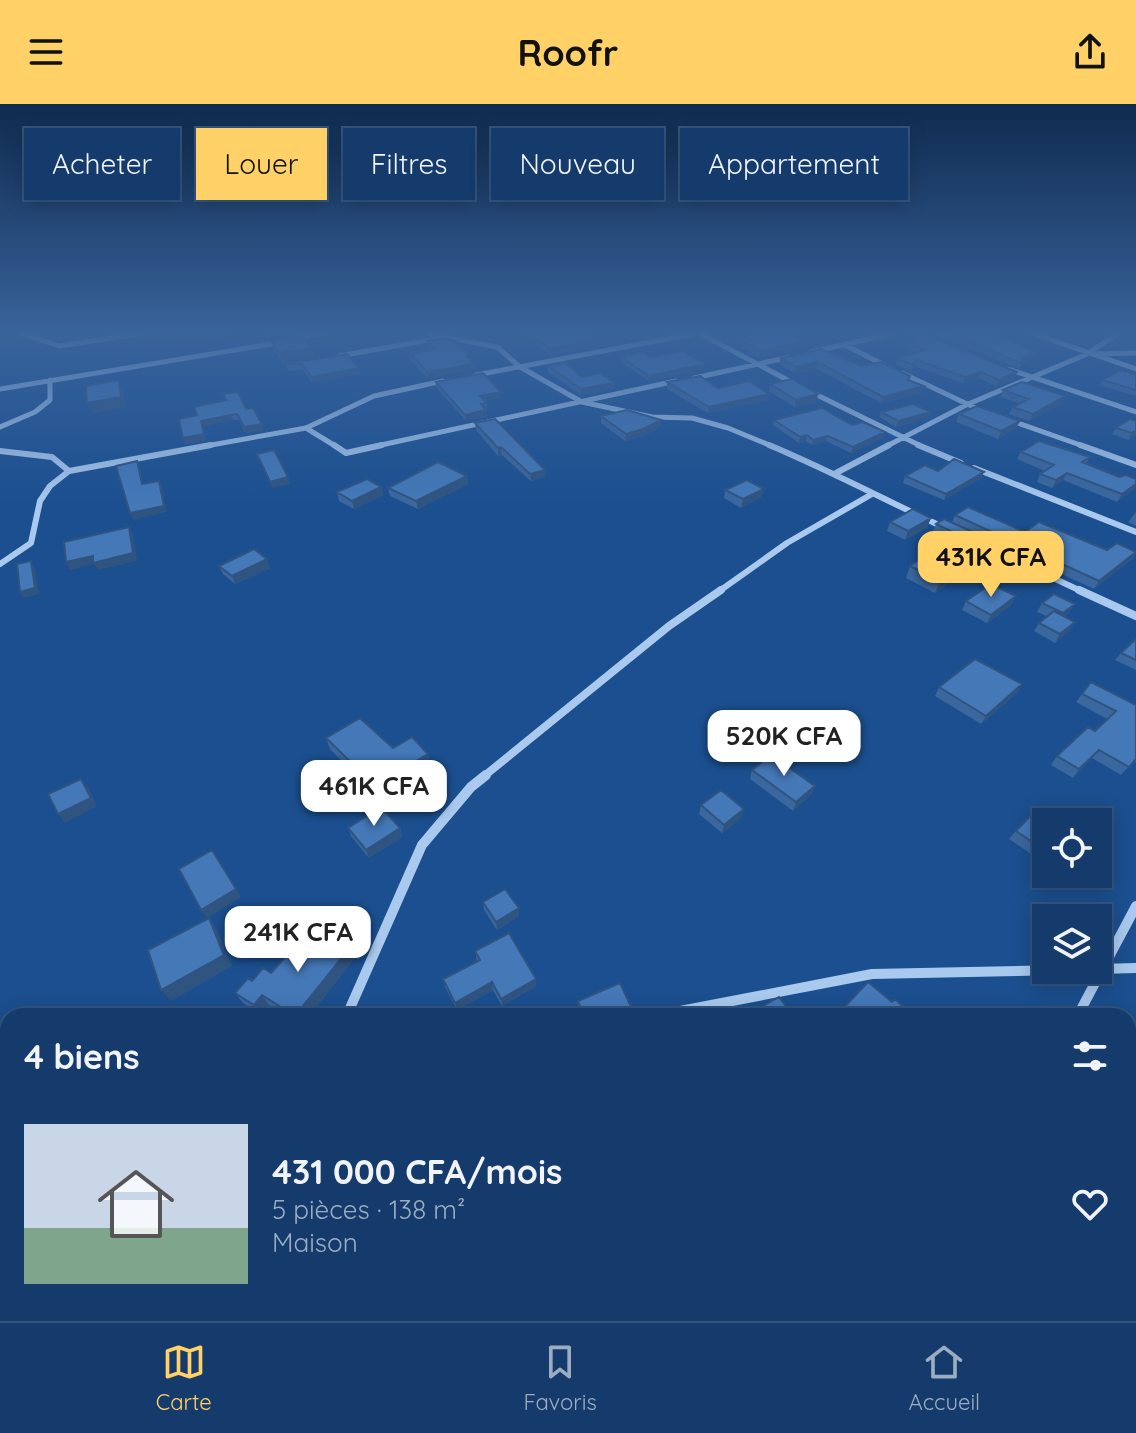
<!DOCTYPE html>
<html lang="fr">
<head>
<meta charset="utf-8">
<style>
  body { margin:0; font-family:Quicksand,sans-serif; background:#214673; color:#f1f3f6; height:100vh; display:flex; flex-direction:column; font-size:30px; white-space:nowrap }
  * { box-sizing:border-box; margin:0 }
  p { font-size:26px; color:#9dadc1 }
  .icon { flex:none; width:44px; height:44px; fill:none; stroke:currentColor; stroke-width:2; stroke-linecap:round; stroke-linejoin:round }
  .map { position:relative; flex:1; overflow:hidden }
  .drawer { position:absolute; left:0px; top:904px; width:1136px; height:314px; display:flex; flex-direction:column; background:#143b6b; border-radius:24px 24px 0 0; box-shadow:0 4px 20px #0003,0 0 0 2px #33557e }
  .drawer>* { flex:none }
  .top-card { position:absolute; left:24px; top:24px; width:1088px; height:72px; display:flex; gap:16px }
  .fabs { position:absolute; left:1032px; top:704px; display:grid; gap:16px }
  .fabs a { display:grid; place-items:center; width:80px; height:80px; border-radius:0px; background:#143b6b; box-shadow:0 4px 20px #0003,0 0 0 2px #33557e; font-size:40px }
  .price { position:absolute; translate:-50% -68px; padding:0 18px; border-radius:16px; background:#fff; color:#222; font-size:26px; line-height:52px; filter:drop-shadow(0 2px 4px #0008) }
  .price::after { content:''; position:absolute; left:50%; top:48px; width:24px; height:18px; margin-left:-12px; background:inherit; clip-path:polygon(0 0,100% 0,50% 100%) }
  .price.on { background:#ffd166; color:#111 }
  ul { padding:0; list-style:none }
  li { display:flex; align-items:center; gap:24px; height:200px; padding:0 24px }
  li span { display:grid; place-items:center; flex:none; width:224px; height:160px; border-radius:0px; color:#555 }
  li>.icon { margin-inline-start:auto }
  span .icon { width:96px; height:96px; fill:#fffc; stroke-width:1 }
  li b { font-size:34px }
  h2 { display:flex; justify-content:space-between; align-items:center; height:96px; padding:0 24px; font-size:34px }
  .chip { padding:0 28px; border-radius:0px; background:#143b6b; box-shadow:0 4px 20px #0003,0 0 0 2px #33557e; font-size:28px; line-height:72px }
  .chip.on { background:#ffd166; color:#111 }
  header { display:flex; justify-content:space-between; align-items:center; height:104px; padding:0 24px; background:#ffd166; color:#111; font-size:36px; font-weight:700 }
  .tab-bar { display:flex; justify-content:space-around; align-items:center; height:112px; border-top:2px solid #33557e; background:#143b6b; font-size:22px; color:#9dadc1 }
  .tab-bar a { display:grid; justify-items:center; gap:4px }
  .tab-bar .on { color:#ffd166 }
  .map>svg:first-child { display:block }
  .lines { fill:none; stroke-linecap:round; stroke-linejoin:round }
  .street-far4 { stroke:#a9c9ee; stroke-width:5 }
  .street-far3 { stroke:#a9c9ee; stroke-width:6 }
  .street-far2 { stroke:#a9c9ee; stroke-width:8 }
  .street-far1 { stroke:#a9c9ee; stroke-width:10 }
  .street { stroke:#a9c9ee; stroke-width:13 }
  .wall { fill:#3a679d }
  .shaded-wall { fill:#305480 }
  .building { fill:#4478b7; stroke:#305480; stroke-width:2 }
</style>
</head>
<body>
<header><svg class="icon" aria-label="menu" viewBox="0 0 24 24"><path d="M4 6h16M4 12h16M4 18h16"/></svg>Roofr<svg class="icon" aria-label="share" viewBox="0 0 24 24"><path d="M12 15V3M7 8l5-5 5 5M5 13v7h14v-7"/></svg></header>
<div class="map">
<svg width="1136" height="1217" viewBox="0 0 1136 1217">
  <rect width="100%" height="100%" fill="#1b4f8f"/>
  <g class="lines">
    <path class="street-far4" d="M23 230 59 242 139 230
      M429 230 497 243 520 263 582 298 652 313 692 314 728 324 774 343
      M701 230 795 280
      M1034 230 1136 265
      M296 234 319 230
      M845 241 886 262
      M811 248 892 230
      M1097 250 1136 249
      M339 252 440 234
      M1008 265 1136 308
      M902 269 984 308
      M476 271 693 230
      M694 274 790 253
      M0 285 283 238
      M811 288 923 343
      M1012 317 1086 343
      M0 323 35 308 50 296V276
      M306 324 337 343
      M200 343 306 324 374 292 443 277
      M372 343 676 277
      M885 343 966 301 1087 250 1117 230"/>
    <path class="street-far3" d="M334 341 346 349 382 341
      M769 341C829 366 885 396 943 423
      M918 341 961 359
      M1080 341 1136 361
      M0 347 52 353 69 367
      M974 364 1136 428
      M836 369 889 341
      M981 440 1083 488
      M0 460 31 439 40 397 50 382 69 367 211 341
      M718 488 787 439 872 390"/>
    <path class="street-far2" d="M1079 486 1136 512
      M483 673 669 522 721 486"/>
    <path class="street-far1" d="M1098 865 1136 864
      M347 911 422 741 471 683 486 671
      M672 911 675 908 872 870 1061 866
      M1078 911 1136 802"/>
    <path class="street" d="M671 912 674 909
      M597 1210 598 1217
      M818 1210 822 1217
      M15 1217 17 1210
      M898 1217 902 1210"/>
  </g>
  <path class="wall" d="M524 230H587L595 242 550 251Z
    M910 230H924L1015 275 996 282 978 274 963 279 913 262 911 268 896 260 898 254 915 249 910 246Z
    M936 230H994L1037 248 1034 253 1022 259 1019 265Z
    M737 234 804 244 759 253 737 241Z
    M427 237 474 260 475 265 427 274 410 255V249L431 246 427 242Z
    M272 238 312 244 314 251 281 257 274 245Z
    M347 250 360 270 312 279 303 266 288 267 286 260Z
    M621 253H651L704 265 649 277 621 258Z
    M781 254 861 262 922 289 881 299 817 265 795 269 779 260Z
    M548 262 614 285 581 291 548 268Z
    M1136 271V292L1099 281 1102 276Z
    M436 278 501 294 485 297 487 299V305H485L487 312 466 317 436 283Z
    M667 278 718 284 768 296 708 309 667 285Z
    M770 280 817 298 795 303 769 287Z
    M1003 286 1062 299 1029 317 1009 310 1012 303 1019 299 1000 293Z
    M223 290 246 305 262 320 263 326 245 329 239 316H233L203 323 206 336 185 340 197 311 226 296Z
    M881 308 929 314 896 323 879 313Z
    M959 310 1020 317 1016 324 998 335 956 318Z
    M601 312 661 316 660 323 642 332 625 337 601 319Z
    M774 316 852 321 885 328 883 333 851 349 826 337 812 341 806 337 799 339 773 321Z
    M1136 317V331L1128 336 1112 330 1116 324Z
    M475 319 545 366V373L531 377 502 351 498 352 476 326Z
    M1021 348 1090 353 1086 360 1119 373 1136 375 1117 398 1063 376 1052 384 1037 378 1040 370 1045 367 1017 355Z
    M938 367 981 374 944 396 903 379 905 372Z
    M467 372 468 380 418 405 390 392 388 384Z
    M381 383 383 391 354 405 339 397 337 388Z
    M725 386 762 393 741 404 724 394Z
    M1136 408V422L1128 418Z
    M955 411 1107 446 1136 448 1132 455 1094 485 993 438 988 449 935 489 906 474 910 462 945 438 931 432 936 420 952 418Z
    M931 414 927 423 905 436 887 427 890 418Z
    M219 462 270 464 235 480 223 470Z
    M966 497 1011 501 987 519 962 506Z
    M1042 499 1069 509 1065 512 1075 518 1070 526 1055 539 1034 527 1039 519 1046 512 1037 508Z
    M1136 535V566L1115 556 1121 549Z
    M1022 580 1017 589 981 620 935 592 939 583Z
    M1082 590 1136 601V658L1134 657 1121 671 1092 654 1073 674 1051 661 1057 652 1095 627 1107 615 1076 598Z
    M326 634 428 650 430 661 373 695 358 677 356 671 330 645Z
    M752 666 815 682 811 690 793 707 750 675Z
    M701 701 741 714 722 729 699 710Z
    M1046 718V750L1040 756 1009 735 1016 727Z
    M348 724H400L402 733 369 754 351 732Z
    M483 798 519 812 497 826 484 806Z
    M322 834 353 840 358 850 309 912H287L269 901 261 911 243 899 235 889 294 855Z
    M475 847 536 882 502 902 493 886 457 906 445 883 443 875 477 857Z
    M578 897 633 907 632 912H581L578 904Z
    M765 901 793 912H764L762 908Z
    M1128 995H1136V1052L1128 1034Z"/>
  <path class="shaded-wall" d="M164 230H171L172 234 143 239 141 234Z
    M201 230 203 236 174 240 172 235Z
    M220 230H237L221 232 223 238 205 241 203 235Z
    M266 230H293L267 235Z
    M595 236V242L550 251V245Z
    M805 237 804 244 759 253 760 247Z
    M312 244 314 251 281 257 279 249Z
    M1037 248 1034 253 1021 259 1023 254Z
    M818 258 817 265 795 269 796 263Z
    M474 260 475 265 427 274V268Z
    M705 260 704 265 649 277V272Z
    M359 264 360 270 312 279 311 273Z
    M981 268 978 274 963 279 965 273Z
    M1017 268 1015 275 996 282 999 276Z
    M119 276 123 287 126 304 93 310 87 299Z
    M614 279V285L581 291V285Z
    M924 282 922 289 881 299 883 293Z
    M501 288V294L480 298V292Z
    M769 290 768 296 708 309 709 303Z
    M818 290 817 298 795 303 796 296Z
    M1065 292 1062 299 1029 317 1033 310Z
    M486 306 487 312 466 317 465 311Z
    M931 308 929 314 896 323 898 317Z
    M231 311 233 316 203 323 206 336 185 340 183 334 201 317Z
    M661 316 660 323 642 332 625 337 626 330Z
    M1020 317 1016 324 998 335 1001 327Z
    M262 320 263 326 245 329 244 323Z
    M1136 327V331L1128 336 1132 329Z
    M885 328 883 333 851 349 853 343Z
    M807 331 806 337 799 339 800 333Z
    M828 332 826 337 812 341 813 336Z
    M501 343 502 351 498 352V344Z
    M545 366V373L531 377 530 370Z
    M984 368 981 374 944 396 946 390Z
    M1067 369 1063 376 1052 384 1056 376Z
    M467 372 468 380 418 405 416 397Z
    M288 373 290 380 272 384 270 378Z
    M159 377 162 383 167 408 133 416 130 409Z
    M1136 380V384L1117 398 1122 390Z
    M381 383 383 391 354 405 352 397Z
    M764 385 762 393 741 404 743 395Z
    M931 414 927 423 905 436 908 427Z
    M129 423 133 430 137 457 98 466 94 460 70 466 66 458 93 452Z
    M993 437 988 449 935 489 940 477Z
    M1136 448 1132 455 1094 485 1099 477Z
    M267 455 270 464 235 480 232 472Z
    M31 457 35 464 39 490 24 494 20 488Z
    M1016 492 1011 501 987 519 991 511Z
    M1075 500 1069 509 1058 518 1063 509Z
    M1075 518 1070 526 1055 539 1060 530Z
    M1022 580 1017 589 981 620 986 612Z
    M1099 646 1092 654 1073 674 1079 665Z
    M428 650 430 661 373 695 370 684Z
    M81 675 88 683 97 702 65 719 58 710Z
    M815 682 811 690 793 707 796 698Z
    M744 705 741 714 722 729 724 721Z
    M400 724 402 733 369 754 366 746Z
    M236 785 241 793 207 814 201 806Z
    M519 804V812L497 826 496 818Z
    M209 814 217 826 232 862 171 897 161 886Z
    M353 840 358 850 309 912H295Z
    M536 875V882L502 902 501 895Z
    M492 878 493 886 457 906 455 899Z
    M262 891 269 901 261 911 254 901Z
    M113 1210H128L113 1216 103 1214Z"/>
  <path class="building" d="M141 230H164L141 234Z
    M171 230H220L221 232 203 235 201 230 172 235Z
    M532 230H587L595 236 550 245Z
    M755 230H790L805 237 760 247 737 234Z
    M912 230H924L1017 268 999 276 981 268 965 273 916 256 913 261 898 254 924 246 912 240Z
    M951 230H994L1037 248 1023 254 1021 259Z
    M303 232 312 244 279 249 272 238Z
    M445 234 455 237 471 252H467L474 260 427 268 410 249 435 245 427 237Z
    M821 245 861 262 881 258 910 272 908 276 924 282 883 293 818 258 796 263 781 254Z
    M684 247 705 260 649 272 621 253 643 248 651 253Z
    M347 250 359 264 311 273 302 260H286Z
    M565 259 582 273 601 269 614 279 581 285 548 262Z
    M1121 266 1136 271V286L1102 276Z
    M483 269 501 288 480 292 487 299 481 300 486 306 465 311 436 278Z
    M700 272 718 284 749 277 769 290 709 303 667 278Z
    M792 275 818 290 796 296 770 280Z
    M119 276 121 293 87 299 86 282Z
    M1022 278 1065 292 1033 310 1012 303 1029 295 1003 286Z
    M238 288 246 305 253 304 262 320 244 323 237 310 231 311 201 317 204 330 183 334 179 315 197 311 194 303 226 296 223 290Z
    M913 300 931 308 898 317 881 308Z
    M977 302 1020 317 1001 327 959 310Z
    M822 304 852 321 863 318 885 328 853 343 828 332 813 336 807 331 800 333 774 316Z
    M627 306 661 316 643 325 626 330 601 312Z
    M495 315 545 366 530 370 501 343 498 344 475 319Z
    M1130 315 1136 317V327L1132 329 1116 324Z
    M1039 337 1090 353 1082 358 1119 373 1126 371 1136 375V380L1122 390 1067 369 1056 376 1040 370 1054 361 1021 348Z
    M274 346 288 373 270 378 257 350Z
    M954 355 984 368 946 390 905 372 925 361 938 367Z
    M137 357 142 380 159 377 164 402 130 409 116 362Z
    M438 358 467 372 416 397 388 384Z
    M367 375 381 383 352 397 337 388Z
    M747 376 764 385 743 395 725 386Z
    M968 403 1025 428 1039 418 1107 446 1117 439 1136 448 1099 477 955 411Z
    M913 405 931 414 908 427 890 418Z
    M944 415 993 437 940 477 910 462 957 430 936 420Z
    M129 423 133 449 93 459V452L66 458 64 438Z
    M254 445 267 455 232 472 219 462Z
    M31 457 35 484 20 488 17 460Z
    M991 480 1016 492 991 511 966 497Z
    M1054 490 1075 500 1063 509 1042 499Z
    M1054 507 1075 518 1060 530 1039 519Z
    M1136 535V556L1121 549Z
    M975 555 1022 580 986 612 939 583Z
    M1091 578 1136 601V655L1129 663 1099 646 1079 665 1057 652 1088 623 1095 627 1116 607 1082 590Z
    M360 614 393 644 412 633 428 650 370 684 354 666 357 664 326 634Z
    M771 651 815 682 796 698 752 666Z
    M81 675 91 694 58 710 48 690Z
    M721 686 744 705 724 721 701 701Z
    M381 703 400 724 366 746 348 724Z
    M1035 707 1053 718H1046V747L1016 727Z
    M212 746 236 785 201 806 179 765Z
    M505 785 519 804 496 818 483 798Z
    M209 814 224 851 161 886 148 846Z
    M329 825 353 840 295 912 262 891 254 901 235 889 248 874 252 877 263 864 271 869 287 851 294 855 316 830 322 834Z
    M509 829 536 875 501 895 492 878 455 899 443 875 480 856 475 847Z
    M868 878 892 898 895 895 913 912H836Z
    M620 879 633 907 622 912H584L578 897Z
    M779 893 793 912H773L765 901Z
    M1128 995H1136V1023L1128 1006Z
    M103 1210H113L103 1214Z
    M753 1210H775L778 1217H743Z"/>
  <linearGradient id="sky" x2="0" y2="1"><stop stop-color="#0f2b4f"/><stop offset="0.57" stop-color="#39639b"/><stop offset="1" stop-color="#39639b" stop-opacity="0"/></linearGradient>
  <rect width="1136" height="400" fill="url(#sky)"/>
</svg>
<div class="fabs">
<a><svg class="icon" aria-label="locate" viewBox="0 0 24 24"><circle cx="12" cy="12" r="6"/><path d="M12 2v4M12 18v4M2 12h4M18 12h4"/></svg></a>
<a><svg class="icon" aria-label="layers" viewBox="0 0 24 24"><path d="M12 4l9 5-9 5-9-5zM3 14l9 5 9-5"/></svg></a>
</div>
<b class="price on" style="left:991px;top:495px">431K CFA</b>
<b class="price" style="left:784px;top:674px">520K CFA</b>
<b class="price" style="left:374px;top:724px">461K CFA</b>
<b class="price" style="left:298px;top:870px">241K CFA</b>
<div class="top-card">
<a class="chip">Acheter</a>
<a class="chip on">Louer</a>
<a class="chip">Filtres</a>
<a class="chip">Nouveau</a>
<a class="chip">Appartement</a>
</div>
<section class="drawer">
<h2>4 biens<svg class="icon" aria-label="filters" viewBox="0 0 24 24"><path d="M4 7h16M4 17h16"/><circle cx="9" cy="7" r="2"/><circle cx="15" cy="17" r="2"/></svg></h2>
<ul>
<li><span style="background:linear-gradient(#c9d6e8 65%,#7fa58c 0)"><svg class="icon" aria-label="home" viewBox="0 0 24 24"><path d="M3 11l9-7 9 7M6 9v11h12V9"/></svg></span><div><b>431 000 CFA/mois</b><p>5 pièces · 138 m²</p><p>Maison</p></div><svg class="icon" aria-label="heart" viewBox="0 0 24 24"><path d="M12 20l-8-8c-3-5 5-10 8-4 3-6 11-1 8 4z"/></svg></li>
</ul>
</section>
</div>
<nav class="tab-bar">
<a class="on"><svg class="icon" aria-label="map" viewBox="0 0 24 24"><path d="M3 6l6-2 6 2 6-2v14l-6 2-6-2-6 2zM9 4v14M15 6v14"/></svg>Carte</a>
<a><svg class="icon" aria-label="saved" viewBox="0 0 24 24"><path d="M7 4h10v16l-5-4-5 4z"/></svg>Favoris</a>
<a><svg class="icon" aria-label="home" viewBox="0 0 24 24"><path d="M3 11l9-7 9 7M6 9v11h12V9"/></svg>Accueil</a>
</nav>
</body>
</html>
